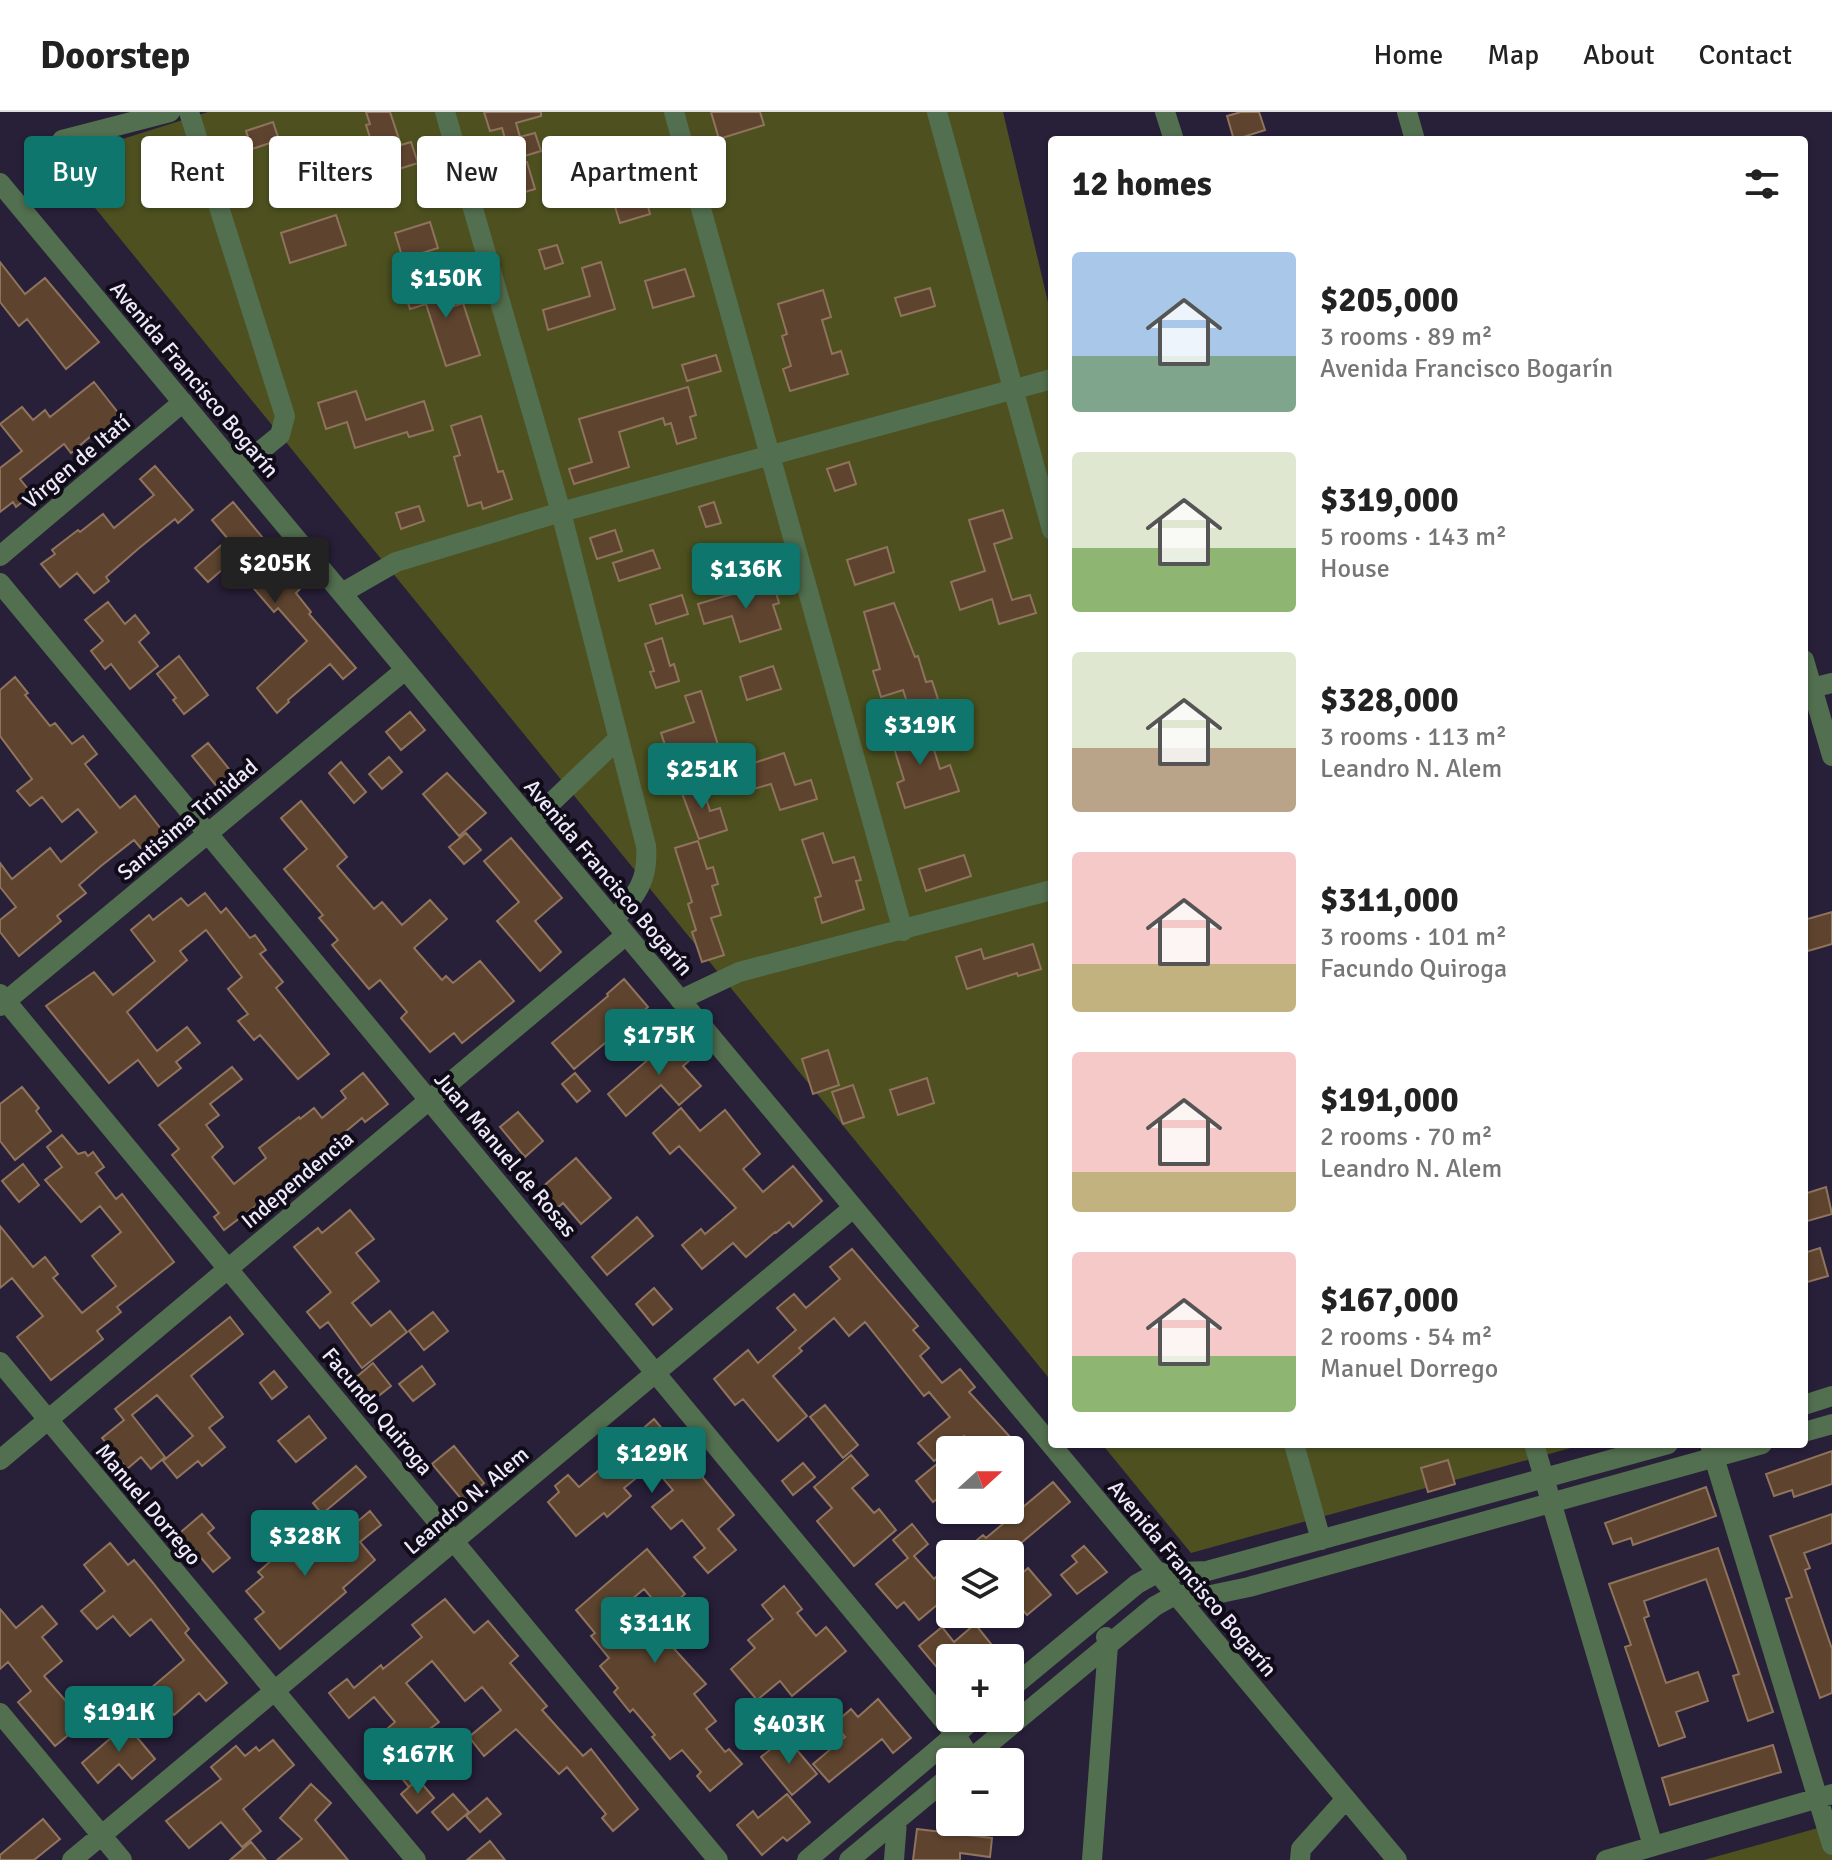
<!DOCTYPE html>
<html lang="en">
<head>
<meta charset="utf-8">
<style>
  body { margin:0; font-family:Signika,sans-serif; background:#f2f2f2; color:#222; height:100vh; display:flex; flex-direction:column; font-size:30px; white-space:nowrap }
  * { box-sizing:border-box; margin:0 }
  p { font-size:26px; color:#767676 }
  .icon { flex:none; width:44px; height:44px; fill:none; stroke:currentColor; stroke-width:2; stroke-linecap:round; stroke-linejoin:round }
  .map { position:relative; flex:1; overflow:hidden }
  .drawer { position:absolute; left:1048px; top:24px; width:760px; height:1312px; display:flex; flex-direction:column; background:#fff; border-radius:8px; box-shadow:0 2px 6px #0004 }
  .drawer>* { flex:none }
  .guide { position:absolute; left:24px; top:24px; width:760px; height:72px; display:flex; gap:16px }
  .needle { width:52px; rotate:69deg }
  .tools { position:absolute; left:936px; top:1324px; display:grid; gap:16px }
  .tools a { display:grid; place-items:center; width:88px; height:88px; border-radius:8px; background:#fff; box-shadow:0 2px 6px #0004; font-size:40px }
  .price { position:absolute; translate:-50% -68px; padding:0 18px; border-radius:8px; background:#0f766e; color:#fff; font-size:26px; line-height:52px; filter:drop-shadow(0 2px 4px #0008) }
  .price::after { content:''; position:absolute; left:50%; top:48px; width:24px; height:18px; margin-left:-12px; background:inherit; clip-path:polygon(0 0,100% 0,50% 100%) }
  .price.on { background:#222; color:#fff }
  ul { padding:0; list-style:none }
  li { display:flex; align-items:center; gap:24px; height:200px; padding:0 24px }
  li span { display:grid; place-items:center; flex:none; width:224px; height:160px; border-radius:8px; color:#555 }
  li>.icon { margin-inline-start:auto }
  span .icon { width:96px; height:96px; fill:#fffc; stroke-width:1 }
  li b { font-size:34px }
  h2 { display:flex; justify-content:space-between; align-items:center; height:96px; padding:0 24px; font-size:34px }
  .pill { padding:0 28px; border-radius:8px; background:#fff; box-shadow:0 2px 6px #0004; font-size:28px; line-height:72px }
  .pill.on { background:#0f766e; color:#fff }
  header { display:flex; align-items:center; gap:48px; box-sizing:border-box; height:112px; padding:0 40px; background:#fff; border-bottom:2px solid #e0e0e0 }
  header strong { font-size:38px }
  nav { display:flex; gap:44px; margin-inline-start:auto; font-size:28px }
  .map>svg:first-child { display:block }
  .green { fill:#4e511f }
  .building { fill:#5e442f; stroke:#8f735c; stroke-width:2; fill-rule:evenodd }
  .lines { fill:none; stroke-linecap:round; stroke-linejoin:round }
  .minor { stroke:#526f4f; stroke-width:20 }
  .labels { text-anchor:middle; stroke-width:8; stroke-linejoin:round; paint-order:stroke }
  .street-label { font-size:22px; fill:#ede8fa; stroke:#0f0c17 }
</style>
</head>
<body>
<header>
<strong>Doorstep</strong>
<nav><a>Home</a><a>Map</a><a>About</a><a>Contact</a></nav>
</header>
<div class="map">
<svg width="1832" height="1748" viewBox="0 0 1832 1748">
  <rect width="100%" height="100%" fill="#281f39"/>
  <path class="green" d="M208 0H1003L1052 207V1270L56 48Z
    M1102 1332H1585L1191 1441Z
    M1832 1712V1748H1704Z"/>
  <path class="building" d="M366 0H390L401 33 411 30 418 51 373 65 367 44 375 41 366 13 370 12Z
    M484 0H541V4L516 11 520 25 535 21 541 39 511 48 502 16 490 19Z
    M711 0H760L764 13 719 27Z
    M1241 0H1259L1265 18 1234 28 1227 4Z
    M273 10 279 28 252 37 246 19Z
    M662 42 668 60 641 68 650 102 620 111 613 88 622 85 613 57Z
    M527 50 535 77 501 87 492 60Z
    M336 103 346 133 290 151 281 121Z
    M430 110 438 136 403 147 395 121Z
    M557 133 563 151 545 157 539 138Z
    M0 150 25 182 45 166 99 230 66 257 27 207 19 214 0 190Z
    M601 150 615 197 548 218 543 198 590 184 582 156Z
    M685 157 694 184 653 196 645 169Z
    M445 164 454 194 463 191 480 243 446 254 426 192 410 197 404 178Z
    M930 176 935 194 901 204 895 186Z
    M823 178 831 205 822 208 832 242 841 239 848 262 790 279 783 257 791 254 782 224 787 222 778 192Z
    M716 243 721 259 687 269 682 253Z
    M94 270 127 312 99 334 91 324 71 341 64 332 20 367 32 382 16 395 13 390 0 400V356L22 339 0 312 22 295 33 308 45 298 50 305Z
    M688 275 696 303 690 305 696 326 677 332 671 311 665 313 663 306 619 320 629 355 574 372 569 357 592 350 579 307Z
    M356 279 366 308 424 289 433 318 409 325 407 320 355 336 347 310 326 317 318 291Z
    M481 304 498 360 503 359 512 387 483 397 481 390 468 394 454 345 460 343 451 314Z
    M849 350 856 372 835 379 827 357Z
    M155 354 193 398 178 411 175 407 138 437 106 465 109 469 94 481 77 461 60 475 41 452 55 442 52 438 78 418 80 420 103 402 114 416 154 383 140 367Z
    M233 390 303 474 296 481 311 500 309 502 356 556 343 567 330 552 288 588 289 590 277 601 257 576 307 529 278 496 274 500 231 450 208 470 195 456 228 427 212 408Z
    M714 390 721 411 706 415 699 395Z
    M419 394 424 409 401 417 396 401Z
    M1003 398 1012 426 994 432 1012 488 1030 483 1036 501 999 512 992 487 960 498 951 470 985 459 969 408Z
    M615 418 622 439 597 447 590 426Z
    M887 435 894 460 855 473 847 448Z
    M653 438 660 456 619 469 613 451Z
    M773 470 779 491 773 493 781 517 740 530 732 504 704 512 698 492Z
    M682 483 688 502 656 512 650 493Z
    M108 490 125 512 135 503 149 521 139 530 158 554 130 577 111 552 105 557 91 539 103 529 85 508Z
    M894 491 915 545 918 544 926 570 932 569 938 587 909 596 903 578 881 585 873 559 880 557 864 500Z
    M662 526 670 554 674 552 679 569 656 576 650 560 654 559 645 532Z
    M179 544 208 583 184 602 173 588 176 586 157 562Z
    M773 554 781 577 747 588 740 565Z
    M15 565 28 581 25 583 50 614 55 611 72 632 83 624 97 642 85 652 120 696 135 684 165 722 144 740 134 728 101 754 79 773 86 781 57 804 61 809 19 844 0 820V808L16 795 0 775V751L12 767 50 736 61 750 97 720 78 697 62 710 42 685 30 694 17 679 32 667 0 624V578Z
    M701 579 723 649 686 661 678 639 668 642 661 621 694 610 685 584Z
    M410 600 425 618 401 638 386 620Z
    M925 609 940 657 950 653 959 679 905 696 897 671 904 668 889 620Z
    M208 631 234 663 218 676 192 644Z
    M784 641 795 673 811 668 817 687 780 698 771 672 750 678 742 655Z
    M389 645 402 660 382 677 369 662Z
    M341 650 366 680 354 691 329 661Z
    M447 661 486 701 459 724 423 682Z
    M700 667 710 699 720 696 727 718 699 727 679 673Z
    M301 689 347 745 337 754 374 797 382 790 402 813 430 788 447 807 414 836 442 868 446 864 453 871 480 849 514 889 462 931 454 921 430 940 401 906 407 900 380 868 369 877 332 833 338 828 319 806 323 803 284 757 307 737 281 706Z
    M466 721 481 738 464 752 449 735Z
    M823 721 833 751 854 745 861 768 856 769 864 797 822 811 815 786 821 784 802 728Z
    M511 726 562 786 535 809 561 840 540 859 497 809 519 790 484 749Z
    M698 729 707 757 713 755 718 772 712 774 721 803 711 806 724 843 702 850 692 820 696 818 688 792 692 790 675 736Z
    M964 743 971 764 926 779 919 757Z
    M205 781 221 801 226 796 250 826 255 823 266 838 260 842 283 870 276 876 329 942 298 967 260 923 254 928 238 909 248 902 228 877 242 865 206 818 180 839 187 848 127 900 157 939 187 915 200 931 176 950 181 956 158 974 138 948 109 971 46 894 94 860 113 883 155 849 131 818 149 803 153 808 181 786 188 794Z
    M1832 800V832L1808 839 1804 824V808Z
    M1033 832 1041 857 1018 864 1017 861 967 877 956 845 981 837 984 847Z
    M624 867 648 895 574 957 552 931 608 884 607 882Z
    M678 922 696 943 683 954 701 974 679 993 661 973 626 1004 608 982Z
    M828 938 839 973 813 982 802 947Z
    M232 955 242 967 210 992 219 1003 206 1013 223 1035 212 1045 234 1072 266 1046 259 1036 299 1005 300 1007 314 996 322 1006 346 986 341 979 363 961 388 992 365 1010 362 1006 338 1026 343 1032 319 1052 316 1048 224 1118 214 1105 219 1101 172 1043 179 1037 159 1013Z
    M575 961 590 979 577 990 562 972Z
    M927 966 934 991 898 1003 890 978Z
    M853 973 864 1005 843 1012 832 980Z
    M22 975 39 996 36 999 51 1019 15 1048 0 1029V992Z
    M681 996 700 1019 725 998 760 1042 743 1057 763 1080 793 1054 822 1089 793 1115 789 1110 776 1121 775 1120 746 1145 733 1131 702 1157 682 1133 701 1117 705 1122 736 1096 679 1034 670 1042 653 1021Z
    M518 1000 543 1029 525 1045 500 1015Z
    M62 1023 78 1042 85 1040 88 1044 93 1040 104 1055 96 1061 116 1087 122 1082 174 1150 117 1195 121 1200 97 1219 103 1227 51 1268 17 1225 43 1204 12 1166 0 1176V1114L33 1155 45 1145 58 1162 53 1166 82 1201 116 1174 92 1144 121 1120 100 1094 81 1110 45 1068 62 1055 47 1035Z
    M576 1046 611 1086 581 1112 563 1091 555 1098 539 1078Z
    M23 1052 39 1073 19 1090 2 1069Z
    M1826 1075 1832 1102 1804 1110V1082Z
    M350 1098 374 1127 356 1141 379 1169 352 1191 371 1214 390 1199 407 1220 362 1256 328 1210 320 1216 307 1200 331 1180 294 1135 318 1116 322 1121Z
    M637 1105 653 1124 607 1163 592 1145Z
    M1820 1136 1828 1164 1804 1171V1141Z
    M852 1137 918 1214 913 1218 929 1236 920 1244 942 1271 960 1257 975 1275 969 1280 1011 1326 997 1338H976L964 1324 934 1349 918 1331 950 1305 929 1280 924 1284 865 1210 849 1224 834 1206 799 1236 802 1239 773 1264 807 1304 778 1329 743 1287 735 1293 714 1267 748 1238 758 1251 796 1218 777 1196 794 1182 806 1196 840 1167 830 1155Z
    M654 1176 672 1197 653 1213 636 1192Z
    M433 1200 448 1219 424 1238 409 1219Z
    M230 1205 243 1222 191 1264 223 1305 209 1316 225 1335 202 1354 198 1349 177 1366 163 1349 193 1324 157 1283 132 1303 165 1345 151 1357 141 1345 127 1357 102 1326 124 1308 115 1297Z
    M373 1251 391 1274 371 1290 353 1268Z
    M422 1254 435 1272 413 1289 399 1272Z
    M274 1259 287 1275 272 1287 260 1271Z
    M825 1293 858 1333 843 1346 810 1305Z
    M309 1304 326 1326 296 1350 278 1329Z
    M654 1307 734 1403 718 1417 736 1438 708 1461 694 1445 705 1436 682 1408 671 1417 652 1395 673 1378 652 1353 624 1376 631 1384 607 1405 604 1401 576 1424 548 1390 559 1380 555 1374 568 1363 579 1375 605 1353 612 1362 640 1338 631 1327Z
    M454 1334 484 1371 463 1389 432 1352Z
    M1832 1339V1372L1794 1385 1792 1378 1774 1384 1766 1362Z
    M851 1343 868 1363 852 1376 874 1401 879 1397 896 1418 854 1454 817 1409 832 1396 814 1375Z
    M1448 1348 1455 1372 1428 1380 1421 1356Z
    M803 1351 815 1365 793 1383 782 1369Z
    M937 1352 950 1367V1377L933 1390 916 1369Z
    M356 1354 366 1365 322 1402 313 1391Z
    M1053 1370 1070 1390 1008 1442H960L983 1423 986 1426Z
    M1706 1375 1716 1404 1633 1433 1631 1426 1613 1432 1605 1411Z
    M370 1399 381 1413 360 1430 375 1448 343 1476 346 1480 280 1537 255 1507 264 1500 246 1479 263 1465 258 1460 272 1448 252 1424 279 1401 297 1423 283 1435 301 1457 317 1444 319 1447 342 1429 339 1425Z
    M202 1402 214 1416 208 1421 230 1446 213 1460 192 1435 187 1439 175 1425Z
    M1832 1402V1431L1804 1441 1810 1456 1805 1458 1832 1537V1581L1820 1586 1786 1487 1792 1485 1770 1424Z
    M912 1412 928 1432 914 1444 934 1467 938 1463 950 1477V1482L919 1508 904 1490 897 1496 876 1472 908 1446 893 1428Z
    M110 1431 128 1453 134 1448 153 1471 189 1517 185 1521 227 1571 206 1589 199 1581 174 1603 151 1576 184 1548 151 1507 130 1524 113 1504 97 1517 81 1499 105 1479 84 1453Z
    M1084 1434 1107 1460 1077 1482 1061 1463 1077 1450 1072 1444Z
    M1718 1436 1773 1600 1748 1609 1733 1564 1739 1562 1706 1467 1644 1489 1649 1504 1644 1506 1666 1571 1698 1560 1708 1589 1676 1600 1685 1625 1659 1634 1625 1535 1631 1533 1609 1472Z
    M647 1437 685 1482 665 1499 682 1519 668 1530 706 1572 694 1582 716 1609 706 1617 725 1640 729 1637 742 1652 710 1679 697 1664 701 1660 682 1638 670 1647 652 1625 655 1623 633 1597 630 1600 614 1580 618 1576 600 1554 609 1546 591 1524 595 1521 576 1498ZM644 1477 664 1500 631 1527 612 1504Z
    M1028 1456 1051 1483 1027 1503 1016 1490 1010 1496V1472Z
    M784 1474 802 1497 797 1501 816 1524 826 1515 846 1539 792 1584 780 1569 757 1588 731 1557 755 1536 748 1528 773 1507 762 1493Z
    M445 1487 474 1521 488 1509 518 1544 510 1551 547 1594 542 1598 583 1644 591 1637 638 1697 613 1719 602 1706 606 1702 567 1655 559 1662 516 1617 484 1644 469 1625 501 1598 482 1575 465 1589 432 1549 406 1571 439 1610 431 1616 451 1640 409 1675 390 1652 407 1638 388 1616 395 1610 374 1585 349 1606 329 1581 347 1567 354 1576 381 1553 383 1557 422 1525 412 1513Z
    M42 1494 57 1512 42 1525 62 1549 44 1564 84 1610 55 1634 18 1590 31 1579 8 1550 0 1557V1497L16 1516Z
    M975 1512 996 1538 986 1546H950V1571L919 1534 942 1515 954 1530Z
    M878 1587 911 1626 893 1641 882 1627 829 1670 813 1652 845 1625 834 1612 851 1597 858 1605Z
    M121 1606 155 1647 132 1667 119 1652 98 1671 82 1651 112 1625 106 1618Z
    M786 1625 817 1662 792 1683 761 1645Z
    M273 1628 294 1653 243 1697 261 1719 242 1735 221 1710 189 1736 166 1709 221 1667 211 1655 236 1634 245 1644 256 1635 259 1639Z
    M1773 1633 1781 1660 1670 1693 1662 1666Z
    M418 1667 434 1686 417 1701 401 1682Z
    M311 1672 331 1691 315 1708 348 1748H277L302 1727 280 1706Z
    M453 1682 469 1700 448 1718 432 1700Z
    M787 1682 810 1710 787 1729 783 1725 762 1743 737 1713 753 1699 758 1706Z
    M487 1686 501 1702 480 1720 466 1704Z
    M43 1707 60 1727 34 1748H0V1743Z
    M917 1717 992 1726 990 1745 960 1741V1748H913Z
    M490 1729 505 1748H467Z
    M251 1730 266 1748H230Z"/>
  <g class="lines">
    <path class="minor" d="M189 0 285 304 280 323 238 357
      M445 0 561 400 646 734C649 769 636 783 614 808
      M674 0 903 819
      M937 0 1052 418
      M1165 0 1174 28
      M1407 0 1415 28
      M62 28 170 0
      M0 71 1397 1748
      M0 444 183 290
      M0 471 955 1622 971 1647
      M342 481 396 450 561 400 1052 267
      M1804 548 1832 644
      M1804 578 1832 571
      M532 709 618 627
      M0 882 718 1748
      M680 888 739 860 1052 778
      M0 894 405 558
      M0 1250 416 1748
      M1804 1293 1832 1284
      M1804 1320 1832 1312
      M1294 1332 1321 1428
      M1534 1332 1653 1734
      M1710 1332 1832 1733
      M0 1348 626 823
      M1010 1577 1137 1472 1157 1461 1207 1459 1668 1332
      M0 1601 122 1748
      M967 1650 1155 1494 1175 1483H1211L1249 1475 1762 1332
      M72 1748 853 1096
      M807 1748 975 1606
      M849 1748 950 1664
      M894 1748 897 1709
      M1092 1748 1108 1533 1106 1525
      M1300 1748 1301 1737 1346 1687
      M1606 1748 1832 1682"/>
  </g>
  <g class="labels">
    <g class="street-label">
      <text transform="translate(195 267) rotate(50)" y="8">Avenida Francisco Bogarín</text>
      <text transform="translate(76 349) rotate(-40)" y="8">Virgen de Itatí</text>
      <text transform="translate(187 707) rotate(-40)" y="8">Santisima Trinidad</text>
      <text transform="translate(609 765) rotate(50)" y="8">Avenida Francisco Bogarín</text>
      <text transform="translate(506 1042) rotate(50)" y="8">Juan Manuel de Rosas</text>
      <text transform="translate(297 1067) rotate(-40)" y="8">Independencia</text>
      <text transform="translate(378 1299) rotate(50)" y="8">Facundo Quiroga</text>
      <text transform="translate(466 1388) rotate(-40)" y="8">Leandro N. Alem</text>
      <text transform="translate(149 1392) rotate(50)" y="8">Manuel Dorrego</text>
      <text transform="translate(1193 1466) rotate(50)" y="8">Avenida Francisco Bogarín</text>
    </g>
  </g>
</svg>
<div class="tools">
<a><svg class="needle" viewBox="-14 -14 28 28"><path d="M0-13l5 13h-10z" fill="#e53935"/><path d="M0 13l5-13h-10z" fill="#767676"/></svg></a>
<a><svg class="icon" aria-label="layers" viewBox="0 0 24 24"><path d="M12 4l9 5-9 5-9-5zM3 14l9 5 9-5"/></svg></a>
<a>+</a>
<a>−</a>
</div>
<b class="price" style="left:446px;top:208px">$150K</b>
<b class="price on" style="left:275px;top:493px">$205K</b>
<b class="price" style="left:746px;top:499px">$136K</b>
<b class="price" style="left:920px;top:655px">$319K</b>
<b class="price" style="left:702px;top:699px">$251K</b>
<b class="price" style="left:659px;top:965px">$175K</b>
<b class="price" style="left:652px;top:1383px">$129K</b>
<b class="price" style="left:305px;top:1466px">$328K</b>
<b class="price" style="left:655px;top:1553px">$311K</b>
<b class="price" style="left:119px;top:1642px">$191K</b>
<b class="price" style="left:789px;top:1654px">$403K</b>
<b class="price" style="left:418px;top:1684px">$167K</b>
<div class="guide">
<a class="pill on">Buy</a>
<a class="pill">Rent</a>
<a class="pill">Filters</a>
<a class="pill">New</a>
<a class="pill">Apartment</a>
</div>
<section class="drawer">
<h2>12 homes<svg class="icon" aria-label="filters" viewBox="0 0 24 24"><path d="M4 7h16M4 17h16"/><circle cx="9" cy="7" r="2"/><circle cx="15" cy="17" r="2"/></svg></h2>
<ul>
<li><span style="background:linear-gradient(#a9c7e8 65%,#7fa58c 0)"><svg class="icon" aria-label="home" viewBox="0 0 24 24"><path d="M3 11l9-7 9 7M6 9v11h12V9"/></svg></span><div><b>$205,000</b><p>3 rooms · 89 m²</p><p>Avenida Francisco Bogarín</p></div></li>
<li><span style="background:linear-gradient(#dfe7d0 60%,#8fb573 0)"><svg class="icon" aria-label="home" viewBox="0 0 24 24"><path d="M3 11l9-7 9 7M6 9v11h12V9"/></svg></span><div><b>$319,000</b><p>5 rooms · 143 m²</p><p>House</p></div></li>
<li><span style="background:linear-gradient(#dfe7d0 60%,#b9a48a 0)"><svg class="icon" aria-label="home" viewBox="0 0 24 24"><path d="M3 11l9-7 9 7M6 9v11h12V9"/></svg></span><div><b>$328,000</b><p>3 rooms · 113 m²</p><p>Leandro N. Alem</p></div></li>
<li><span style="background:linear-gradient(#f6c9c9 70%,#c2b280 0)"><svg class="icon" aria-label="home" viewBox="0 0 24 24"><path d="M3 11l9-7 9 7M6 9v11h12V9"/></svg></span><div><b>$311,000</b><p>3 rooms · 101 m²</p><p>Facundo Quiroga</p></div></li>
<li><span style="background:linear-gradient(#f6c9c9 75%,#c2b280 0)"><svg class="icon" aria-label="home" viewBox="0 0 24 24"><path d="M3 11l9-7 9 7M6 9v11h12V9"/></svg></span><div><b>$191,000</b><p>2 rooms · 70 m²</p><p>Leandro N. Alem</p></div></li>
<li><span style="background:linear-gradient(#f6c9c9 65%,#8fb573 0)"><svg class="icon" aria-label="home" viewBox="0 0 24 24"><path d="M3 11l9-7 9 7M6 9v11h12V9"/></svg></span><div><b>$167,000</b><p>2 rooms · 54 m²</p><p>Manuel Dorrego</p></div></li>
</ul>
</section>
</div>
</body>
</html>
